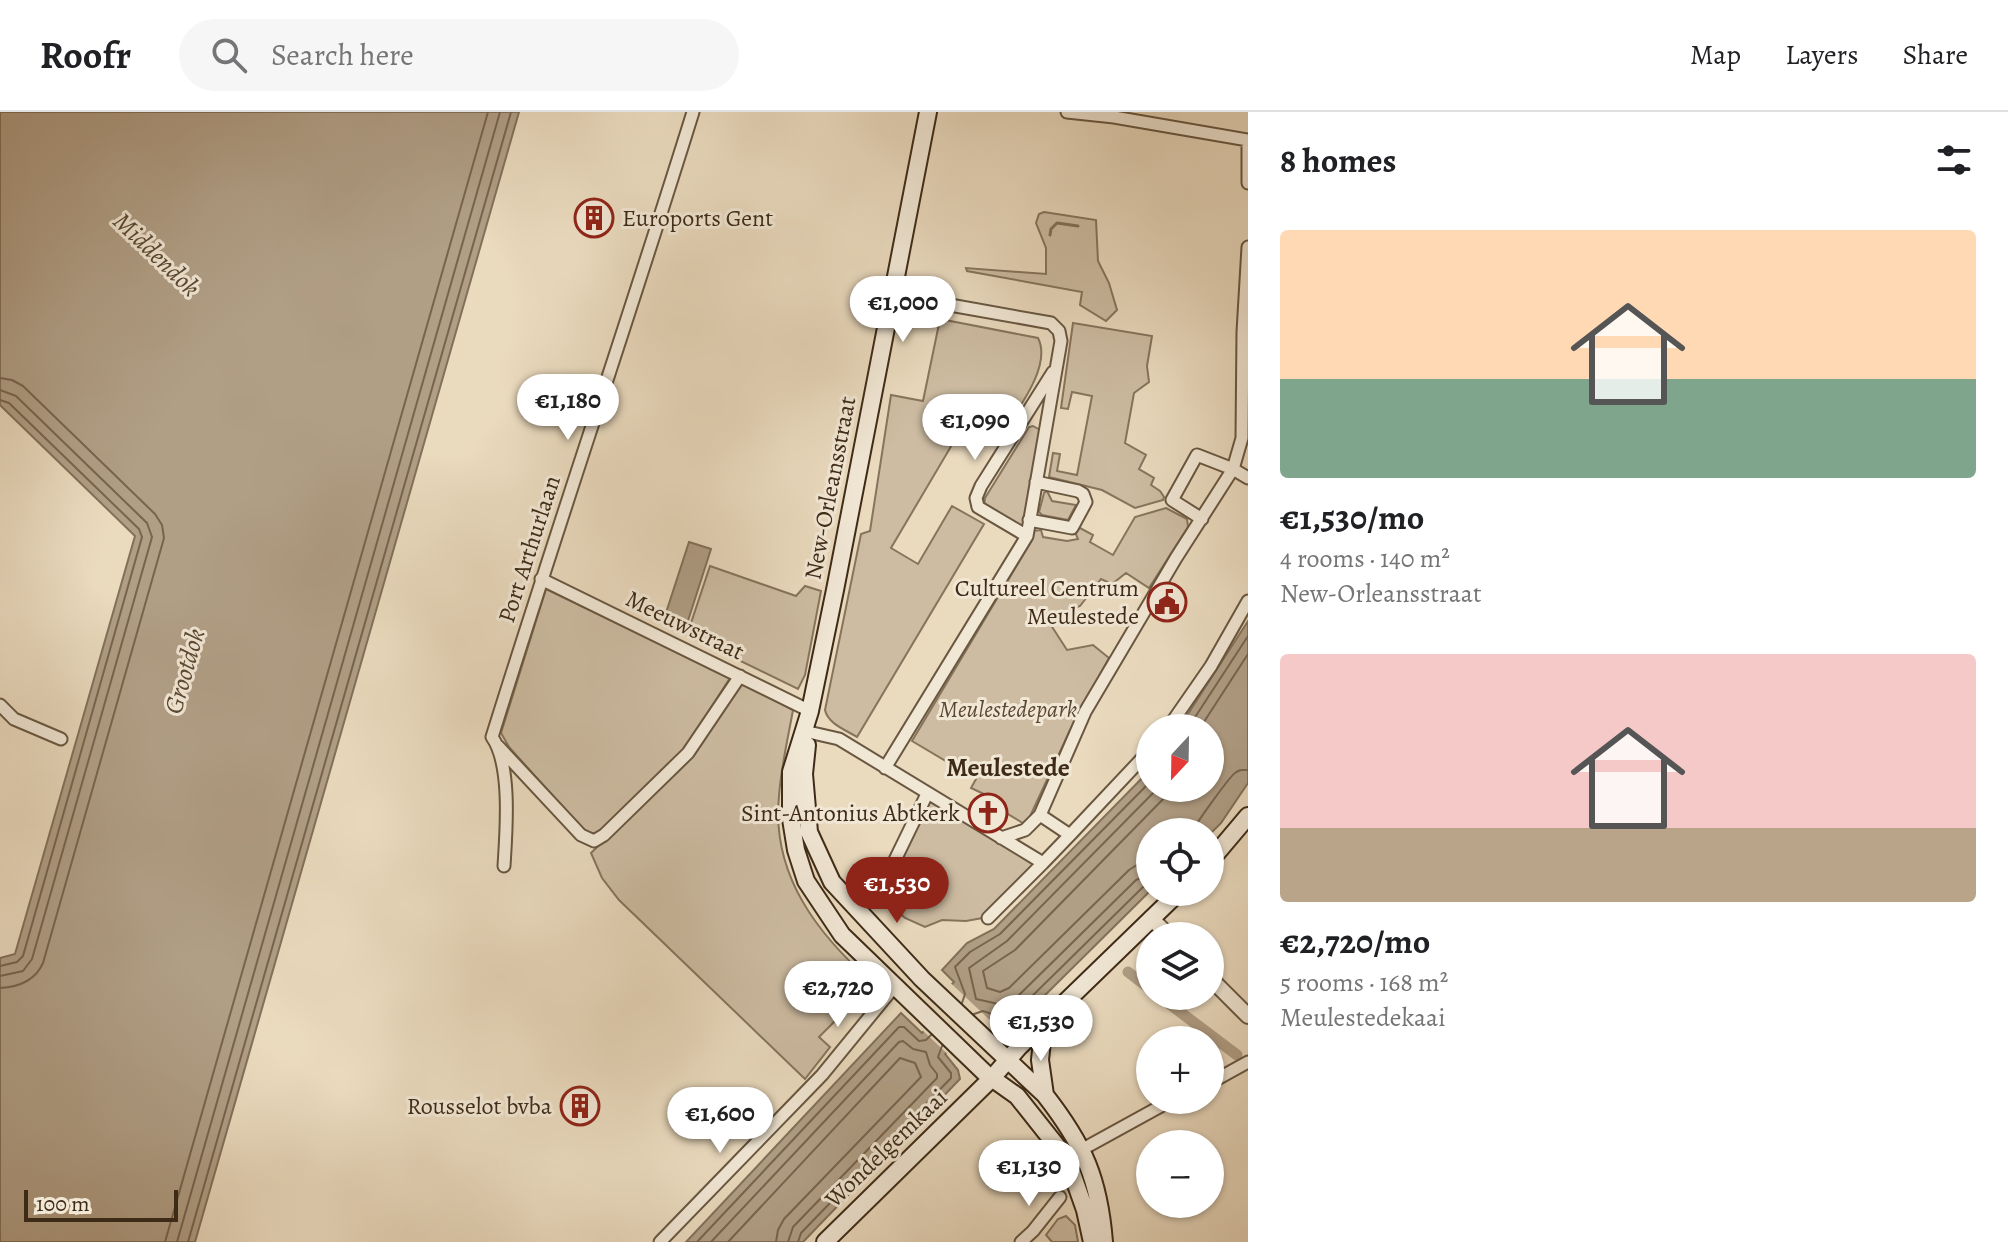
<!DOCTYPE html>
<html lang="en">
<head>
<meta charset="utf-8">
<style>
  body { margin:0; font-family:Alegreya,serif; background:#f6f6f6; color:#202124; height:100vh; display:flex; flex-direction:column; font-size:30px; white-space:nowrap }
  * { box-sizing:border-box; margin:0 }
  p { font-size:26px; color:#757577 }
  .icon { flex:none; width:44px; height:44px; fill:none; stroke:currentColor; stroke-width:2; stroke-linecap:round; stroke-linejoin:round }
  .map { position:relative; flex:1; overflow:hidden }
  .drawer { display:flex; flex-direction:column; background:#fff; width:760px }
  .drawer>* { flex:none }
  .needle { width:52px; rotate:202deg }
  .tools { position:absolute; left:1136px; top:602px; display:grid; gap:16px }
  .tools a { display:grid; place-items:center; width:88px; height:88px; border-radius:50%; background:#fff; box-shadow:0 2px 6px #0004; font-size:40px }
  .scale { position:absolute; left:24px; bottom:20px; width:154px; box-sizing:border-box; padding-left:8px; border:4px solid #3e2b17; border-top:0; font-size:22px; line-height:28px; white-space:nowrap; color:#3e2b17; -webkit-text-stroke:6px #f1e7d5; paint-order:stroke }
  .price { position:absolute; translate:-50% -68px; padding:0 18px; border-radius:28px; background:#fff; color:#222; font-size:26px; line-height:52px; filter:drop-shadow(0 2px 4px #0008) }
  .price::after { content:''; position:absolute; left:50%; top:48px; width:24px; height:18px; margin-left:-12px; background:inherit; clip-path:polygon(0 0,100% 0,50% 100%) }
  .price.current { background:#8f2418; color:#fff }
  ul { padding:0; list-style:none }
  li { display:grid; align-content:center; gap:16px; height:424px; padding:0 32px }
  li span { display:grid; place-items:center; height:248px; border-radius:8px; color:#555 }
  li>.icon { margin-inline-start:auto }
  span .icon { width:144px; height:144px; fill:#fffc; stroke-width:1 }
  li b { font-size:34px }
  h2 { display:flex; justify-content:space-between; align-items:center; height:96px; padding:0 32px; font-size:34px }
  header { display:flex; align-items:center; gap:48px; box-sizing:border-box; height:112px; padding:0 40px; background:#fff; border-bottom:2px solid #e0e0e0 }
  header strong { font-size:38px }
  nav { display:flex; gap:44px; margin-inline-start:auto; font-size:28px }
  .search { width:560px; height:72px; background:#f6f6f6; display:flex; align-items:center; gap:20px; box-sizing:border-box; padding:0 28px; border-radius:44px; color:#757577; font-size:30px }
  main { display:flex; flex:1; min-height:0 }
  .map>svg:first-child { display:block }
  .green { fill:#cdbca2; stroke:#86745c; stroke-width:2 }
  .water { fill:#b09e85; stroke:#827059; stroke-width:2 }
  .pier { fill:#eadabe }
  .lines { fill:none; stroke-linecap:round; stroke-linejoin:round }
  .shore { stroke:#77644e; stroke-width:2 }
  .stream { stroke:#827059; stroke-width:3 }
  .canal { stroke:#b09e85; stroke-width:11 }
  .minor-casing { stroke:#695741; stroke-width:15 }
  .tertiary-casing { stroke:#695741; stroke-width:18 }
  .secondary-casing { stroke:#3e2b17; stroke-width:20 }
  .minor { stroke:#f1e7d5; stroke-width:11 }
  .tertiary { stroke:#f1e7d5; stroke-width:14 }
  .secondary { stroke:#f1e7d5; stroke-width:16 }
  .labels { text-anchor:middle; stroke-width:6; stroke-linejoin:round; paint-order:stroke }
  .poi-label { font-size:24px; fill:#3e2b17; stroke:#f1e7d5; text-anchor:end }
  .street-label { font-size:24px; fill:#3e2b17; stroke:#f1e7d5 }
  .park-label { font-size:24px; font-style:italic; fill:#5b4833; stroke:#f1e7d5 }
  .water-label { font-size:26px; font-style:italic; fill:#5a4832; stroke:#f1e7d5 }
  .neighbourhood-label { font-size:26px; font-weight:bold; fill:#3e2b17; stroke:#f1e7d5 }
</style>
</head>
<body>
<header>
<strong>Roofr</strong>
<div class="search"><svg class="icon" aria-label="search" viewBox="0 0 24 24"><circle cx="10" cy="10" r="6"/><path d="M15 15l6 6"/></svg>Search here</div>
<nav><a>Map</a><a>Layers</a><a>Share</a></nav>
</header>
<main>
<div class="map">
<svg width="1248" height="1130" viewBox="0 0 1248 1130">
  <rect width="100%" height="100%" fill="#eadabe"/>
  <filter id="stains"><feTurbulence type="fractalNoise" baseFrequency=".0025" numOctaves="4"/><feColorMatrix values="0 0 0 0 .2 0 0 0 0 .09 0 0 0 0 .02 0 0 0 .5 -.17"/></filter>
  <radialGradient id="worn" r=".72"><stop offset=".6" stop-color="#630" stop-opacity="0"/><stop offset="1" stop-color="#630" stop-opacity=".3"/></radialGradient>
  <path class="green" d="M1044 100 1096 108 1098 149 1109 171 1117 198 1106 209 1080 193 1082 180 967 159 966 156 1046 162V136L1036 111 1039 102Z
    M940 207 1038 226C1053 255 1014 302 999 327L966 309 891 436 918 452 952 394 984 412 857 625C846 618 828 612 825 598L861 422 870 419 891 283 923 289Z
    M1073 211 1152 224 1147 254 1149 270 1134 281 1125 331 1146 343 1139 357 1154 366 1151 373 1160 379 1164 385 1163 388 1135 396 1102 378 1049 365 1053 341 1060 342 1057 359 1077 363 1092 284 1072 280 1068 297 1061 296Z
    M1033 314 1042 319 1023 413H1015L984 394 985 386 1029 315Z
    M1047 379 1052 389 1076 393 1068 408 1042 403 1039 400 1044 381Z
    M1166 396 1187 407 1188 415 1149 476 1126 461 1112 472 1101 467 1080 494 1047 507 1067 538 1093 533 1109 546 1071 616 1026 713 998 696 1001 690 971 676 976 667 912 629 1032 428 1033 419 1041 418 1043 425 1067 429 1078 427 1075 420 1080 416 1093 423 1090 430 1113 443 1135 405Z
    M710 454 796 484 805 474 821 479 805 563 798 577 687 523Z
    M546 477 730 566 682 641 597 722 587 720 580 714 509 635 501 621Z
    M741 571 793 598C788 626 781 655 779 684 771 763 818 823 873 871L819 925 830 935 805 967 619 788 602 766 591 741 692 644Z
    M930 688 1034 751V755L988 805 966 809 942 808 925 815 905 806 883 786Z
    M1066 1104 1075 1113 1078 1130H1052L1046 1123 1058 1107Z"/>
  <path class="water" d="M0 0H519L195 1130H0V846L15 842 135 424 0 293Z
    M689 430 711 437 686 515 664 507Z
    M1248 509V671L1221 711 1210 722 1150 720V779L1021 907 1018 905 1004 919 994 909 989 913 981 906 945 942 958 958 960 967 803 1130H686L901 901 922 921 958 884 949 875 954 870 942 858 967 831 994 817 1150 658V676H1210V616H1179Z"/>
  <path class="pier" d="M939 860 993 911 987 917 981 911 950 943 956 950 900 897 922 916 953 884 945 877 948 871Z"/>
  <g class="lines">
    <path class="shore" d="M0 266 12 268 23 274 155 402 162 413 164 426 43 851C35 869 19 875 0 876
      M0 278 16 284 147 411 152 425 32 847 23 859 0 864
      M0 288 9 291 139 417 142 425 23 844 17 850 0 854
      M1188 616 1248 524
      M1200 616 1248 542
      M1192 720C1194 714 1230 664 1235 661 1240 657 1242 658 1248 658
      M1150 750 1140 751 1129 758 1009 876 1000 880 987 876 983 859 1015 838 1174 676
      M1150 762 1136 768 1015 887 1003 893 976 887 969 856 1007 829 1158 676
      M962 891 965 882 955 855 970 840 1000 822 1150 670
      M974 902 983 899 1004 906 1020 896 1143 775 1150 772
      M165 1130 488 0
      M177 1130 500 0
      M188 1130 511 0
      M697 1130 899 915H904L919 929 926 928 931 923
      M711 1130 899 930 903 929 913 937 926 940 930 953 937 962V966L793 1115 788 1130
      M728 1130 900 946 915 951 921 965 784 1107 778 1118 776 1130
      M798 1130 801 1121 951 966V961L938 945 942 934"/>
    <path class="stream" d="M1050 123 1051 117 1057 111 1078 114"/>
    <path class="canal" d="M1128 860 1150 877
      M1159 884 1237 943"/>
    <defs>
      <path id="minor" d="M1067 0 1114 5 1248 28
        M1248 33V71
        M1202 407 1172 388 1197 343 1233 357 1248 366
        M1029 408 1072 416 1086 390 1083 382 1078 379 1036 370
        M1027 424 978 395 976 386 981 374 1053 260
        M541 467 810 599
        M0 593 14 607 61 627
        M1168 616 1211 554 1248 489
        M804 619 839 627 1043 751 1070 723 1040 703
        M498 634 581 723 594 729 604 723 688 641 740 564
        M885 656 1027 424 1061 229 1059 219 1051 211 950 193 893 178
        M1070 723 1150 638
        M1001 726 1025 718 1040 703 1085 600 1176 446 1233 357 1242 326 1243 220 1248 135
        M504 754C506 721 512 653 492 625 557 416 628 209 693 0
        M879 781 927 682
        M988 806 1043 751
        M1210 971 1248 950
        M1081 1038 1172 988
        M660 1130 822 963 894 875
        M1021 1130 1033 1119 1060 1085"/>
      <path id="tertiary" d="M1151 806 1169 824
        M1210 866 1248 904"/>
      <path id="secondary" d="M928 0 835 478 810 599 791 660V707L796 738 806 769 842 823 986 962 1017 984 1067 1047 1085 1098 1092 1130
        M807 633 804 662 809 720 832 770 922 867 1045 983C1084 1033 1099 1067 1104 1130
        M1210 749 1248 704
        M1044 910 1040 948 1045 983
        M825 1130 992 966 1019 935 1179 780"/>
    </defs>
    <use href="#minor" class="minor-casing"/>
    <use href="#tertiary" class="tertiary-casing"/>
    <use href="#secondary" class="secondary-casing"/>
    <use href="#minor" class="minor"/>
    <use href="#tertiary" class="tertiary"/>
    <use href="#secondary" class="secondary"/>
  </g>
  <defs>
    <symbol id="building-ring" viewBox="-11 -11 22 22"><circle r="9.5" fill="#f1e7d5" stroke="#8f2418" stroke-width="1.5"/><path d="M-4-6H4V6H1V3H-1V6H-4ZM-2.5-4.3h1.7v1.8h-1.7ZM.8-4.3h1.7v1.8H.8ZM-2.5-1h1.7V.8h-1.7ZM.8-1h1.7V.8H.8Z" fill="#8f2418"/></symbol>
    <symbol id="civic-ring" viewBox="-11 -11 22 22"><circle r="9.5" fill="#f1e7d5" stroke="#8f2418" stroke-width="1.5"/><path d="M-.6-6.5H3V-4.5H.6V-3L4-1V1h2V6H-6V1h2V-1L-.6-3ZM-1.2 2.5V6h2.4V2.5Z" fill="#8f2418"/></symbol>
    <symbol id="church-ring" viewBox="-11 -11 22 22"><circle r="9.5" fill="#f1e7d5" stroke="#8f2418" stroke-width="1.5"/><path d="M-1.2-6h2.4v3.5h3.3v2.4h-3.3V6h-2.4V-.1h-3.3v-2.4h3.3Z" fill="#8f2418"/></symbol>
  </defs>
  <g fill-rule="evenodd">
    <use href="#building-ring" x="572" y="84" width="44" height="44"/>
    <use href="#civic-ring" x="1145" y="468" width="44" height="44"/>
    <use href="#church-ring" x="966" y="679" width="44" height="44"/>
    <use href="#building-ring" x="558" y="972" width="44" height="44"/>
  </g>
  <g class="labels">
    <g class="poi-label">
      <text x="622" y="114" text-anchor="start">Euroports Gent</text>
      <text x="1139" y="484">Cultureel Centrum<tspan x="1139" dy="28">Meulestede</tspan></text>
      <text x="960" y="709">Sint-Antonius Abtkerk</text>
      <text x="552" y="1002">Rousselot bvba</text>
    </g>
    <g class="street-label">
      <text transform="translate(830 376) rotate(-79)" y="8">New-Orleansstraat</text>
      <text transform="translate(529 437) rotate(-72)" y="8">Port Arthurlaan</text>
      <text transform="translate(685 513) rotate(26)" y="8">Meeuwstraat</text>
      <text transform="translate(886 1036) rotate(-44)" y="8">Wondelgemkaai</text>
    </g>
    <g class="park-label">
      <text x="1008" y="605">Meulestedepark</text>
    </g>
    <g class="water-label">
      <text transform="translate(157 142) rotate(44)" y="9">Middendok</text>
      <text transform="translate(184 559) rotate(-74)" y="9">Grootdok</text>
    </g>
    <g class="neighbourhood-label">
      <text x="1008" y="664">Meulestede</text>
    </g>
  </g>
  <rect width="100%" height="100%" filter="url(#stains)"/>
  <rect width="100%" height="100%" fill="url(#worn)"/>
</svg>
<div class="tools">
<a><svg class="needle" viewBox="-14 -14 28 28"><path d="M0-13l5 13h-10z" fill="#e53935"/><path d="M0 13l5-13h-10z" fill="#757577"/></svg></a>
<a><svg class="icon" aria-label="locate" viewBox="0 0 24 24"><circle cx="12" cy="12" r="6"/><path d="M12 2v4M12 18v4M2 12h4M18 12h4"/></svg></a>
<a><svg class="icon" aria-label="layers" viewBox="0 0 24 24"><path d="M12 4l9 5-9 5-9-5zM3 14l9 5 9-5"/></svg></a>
<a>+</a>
<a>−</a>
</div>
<div class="scale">100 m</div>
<b class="price" style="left:903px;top:232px">€1,000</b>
<b class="price" style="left:568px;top:330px">€1,180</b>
<b class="price" style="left:975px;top:350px">€1,090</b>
<b class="price current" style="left:897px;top:813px">€1,530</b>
<b class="price" style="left:838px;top:917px">€2,720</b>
<b class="price" style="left:1041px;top:951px">€1,530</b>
<b class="price" style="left:720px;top:1043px">€1,600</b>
<b class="price" style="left:1029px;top:1096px">€1,130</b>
</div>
<section class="drawer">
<h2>8 homes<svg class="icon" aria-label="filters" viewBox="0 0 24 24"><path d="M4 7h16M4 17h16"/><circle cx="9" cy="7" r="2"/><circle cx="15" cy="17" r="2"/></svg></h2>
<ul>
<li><span style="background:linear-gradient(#ffd9b3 60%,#7fa58c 0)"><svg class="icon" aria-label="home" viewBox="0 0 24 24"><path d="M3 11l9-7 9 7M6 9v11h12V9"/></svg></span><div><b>€1,530/mo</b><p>4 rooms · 140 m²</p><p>New-Orleansstraat</p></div></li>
<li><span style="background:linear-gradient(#f6c9c9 70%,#b9a48a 0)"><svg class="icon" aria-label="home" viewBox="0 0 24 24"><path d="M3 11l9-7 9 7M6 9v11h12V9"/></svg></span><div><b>€2,720/mo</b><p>5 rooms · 168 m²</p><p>Meulestedekaai</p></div></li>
</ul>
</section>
</main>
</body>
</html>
